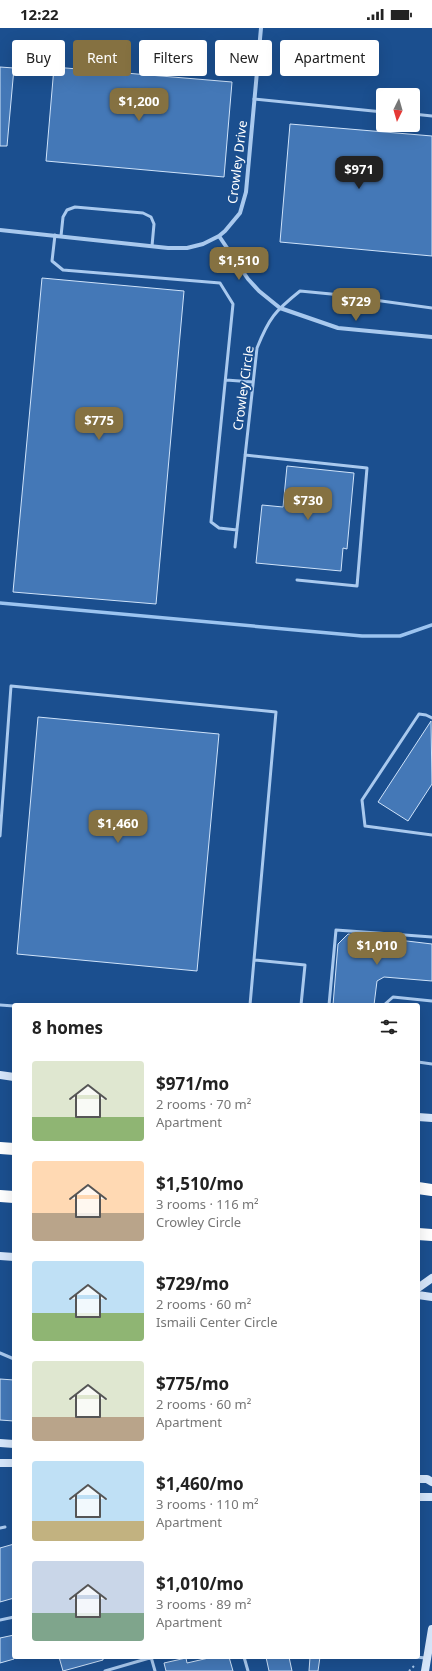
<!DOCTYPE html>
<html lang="en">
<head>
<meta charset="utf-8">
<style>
  body { margin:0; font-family:"Noto Sans",sans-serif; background:#f2f2f2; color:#222; height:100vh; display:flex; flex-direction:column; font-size:15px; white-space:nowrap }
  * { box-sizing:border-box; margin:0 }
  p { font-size:13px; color:#767676 }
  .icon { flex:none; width:22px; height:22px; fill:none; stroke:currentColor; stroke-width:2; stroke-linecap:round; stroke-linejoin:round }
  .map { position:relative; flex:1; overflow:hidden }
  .details { position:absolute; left:12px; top:975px; width:408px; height:656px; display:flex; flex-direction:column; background:#fff; border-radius:4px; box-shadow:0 4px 16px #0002 }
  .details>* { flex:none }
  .hud { position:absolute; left:12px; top:12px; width:408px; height:36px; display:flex; gap:8px }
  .needle { width:26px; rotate:185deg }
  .controls { position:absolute; left:376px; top:60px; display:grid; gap:8px }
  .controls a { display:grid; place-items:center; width:44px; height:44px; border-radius:4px; background:#fff; box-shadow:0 4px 16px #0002; font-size:20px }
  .price { position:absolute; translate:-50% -34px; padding:0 9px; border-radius:8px; background:#857141; color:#fff; font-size:13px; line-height:26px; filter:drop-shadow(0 1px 2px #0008) }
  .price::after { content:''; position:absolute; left:50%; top:24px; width:12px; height:9px; margin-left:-6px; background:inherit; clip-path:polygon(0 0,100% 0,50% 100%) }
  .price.active { background:#222; color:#fff }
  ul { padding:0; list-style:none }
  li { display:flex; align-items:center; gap:12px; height:100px; padding:0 20px }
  li span { display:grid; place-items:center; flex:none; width:112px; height:80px; border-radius:4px; color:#555 }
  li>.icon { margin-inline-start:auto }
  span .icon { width:48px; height:48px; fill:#fffc; stroke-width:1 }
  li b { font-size:17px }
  h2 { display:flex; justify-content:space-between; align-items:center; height:48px; padding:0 20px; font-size:17px }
  .pill { padding:0 14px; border-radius:4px; background:#fff; box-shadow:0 4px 16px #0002; font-size:14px; line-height:36px }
  .pill.active { background:#857141; color:#fff }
  .status { display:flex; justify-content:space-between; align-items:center; height:28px; padding:0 20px; background:#fff; direction:ltr }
  .status svg { height:11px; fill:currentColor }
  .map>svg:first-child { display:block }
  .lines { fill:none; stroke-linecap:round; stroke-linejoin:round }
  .stream { stroke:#9cc4f0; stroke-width:3.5 }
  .building { fill:#4478b7; stroke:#cfe3fa }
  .path { stroke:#a9c9ee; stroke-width:2; stroke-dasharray:2 3; stroke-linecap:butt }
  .lane { stroke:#a9c9ee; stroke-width:3 }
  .street { stroke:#a9c9ee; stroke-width:4 }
  .secondary { stroke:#d6e6fa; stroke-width:8 }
  .highway { stroke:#fff; stroke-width:12 }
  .labels { text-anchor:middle; stroke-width:3.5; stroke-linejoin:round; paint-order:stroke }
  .street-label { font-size:13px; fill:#fff; stroke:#1b4f8f }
</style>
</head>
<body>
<div class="status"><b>12:22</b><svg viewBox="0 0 49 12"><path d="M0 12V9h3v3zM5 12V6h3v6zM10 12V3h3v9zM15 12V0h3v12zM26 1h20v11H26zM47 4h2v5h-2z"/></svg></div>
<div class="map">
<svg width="432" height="1643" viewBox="0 0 432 1643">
  <rect width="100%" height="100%" fill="#1b4f8f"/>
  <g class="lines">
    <path class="stream" d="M0 575 362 608H400L432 597"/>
  </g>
  <path class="building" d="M0 39 14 40 7 118H0Z
    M54 39 232 54 224 149 46 133Z
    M290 96 432 108V228L280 214Z
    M42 250 184 263 156 576 13 564Z
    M287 438 354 445 347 521 343 520 341 543 256 535 262 477 283 479Z
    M38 689 219 706 197 943 17 926Z
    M431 693 432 756 408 793 378 774Z
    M348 906 432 916V953L384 949 377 953 374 977H333L338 916Z
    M0 1351 14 1352V1393L0 1392Z
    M14 1516V1570L0 1574V1520Z
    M14 1607V1631L0 1635V1610Z
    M59 1629H103V1632L63 1643Z
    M213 1629H229L233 1643H166L164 1635 186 1630 187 1635Z
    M266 1629H289L292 1643H269Z
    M310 1629H320L318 1643H309Z"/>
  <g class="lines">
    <path class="path" d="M409 1643 415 1637"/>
    <path class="lane" d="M254 71 383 84
      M413 86 432 88
      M55 207 52 233 63 242 220 255 233 276 211 494 219 500 237 502
      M61 208 63 189 67 182 75 179 143 185 151 189 154 196 152 218
      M226 352 253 354
      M245 427 367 440 357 558 297 552
      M235 519 257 320C269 290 275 283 300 263L331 266 432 280
      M432 690 426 687 419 686 362 772 365 798 432 807
      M0 808 11 658 276 684 250 977
      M255 932 305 937 301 977
      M0 977 14 978
      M329 977 336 902 432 909
      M384 977 393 969 432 973
      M418 1034 432 1036
      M0 1325 14 1331
      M0 1500 5 1499
      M0 1592 14 1589
      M151 1629 155 1643
      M244 1629 248 1643
      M415 1629 426 1630
      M105 1643 153 1629"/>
    <path class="street" d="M0 202 168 220H187L203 216 219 208 225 203 240 185 246 164 261 0
      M219 208 248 251 259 263 280 280 338 300 432 309"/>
    <path class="secondary" d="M0 1047 14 1049
      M418 1089 432 1090
      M0 1228 14 1229
      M418 1260 432 1250
      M418 1267 432 1269
      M0 1415 14 1416
      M0 1435H14
      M418 1451H427L432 1454
      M418 1469H432
      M425 1643 432 1601"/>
    <path class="highway" d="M0 1120 14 1121
      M418 1160 432 1162
      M0 1168 14 1169
      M418 1206 432 1207"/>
  </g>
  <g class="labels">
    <g class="street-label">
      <text transform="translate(237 134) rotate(-83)" y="5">Crowley Drive</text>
      <text transform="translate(243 360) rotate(-82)" y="5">Crowley Circle</text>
    </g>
  </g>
</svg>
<div class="controls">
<a><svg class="needle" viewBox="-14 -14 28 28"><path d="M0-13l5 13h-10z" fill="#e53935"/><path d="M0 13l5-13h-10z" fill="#767676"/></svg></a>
</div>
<b class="price" style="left:139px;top:94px">$1,200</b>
<b class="price active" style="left:359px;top:162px">$971</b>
<b class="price" style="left:239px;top:253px">$1,510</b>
<b class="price" style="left:356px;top:294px">$729</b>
<b class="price" style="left:99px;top:413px">$775</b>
<b class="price" style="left:308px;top:493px">$730</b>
<b class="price" style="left:118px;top:816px">$1,460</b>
<b class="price" style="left:377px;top:938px">$1,010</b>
<div class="hud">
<a class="pill">Buy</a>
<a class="pill active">Rent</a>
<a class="pill">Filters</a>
<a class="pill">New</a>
<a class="pill">Apartment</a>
</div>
<section class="details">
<h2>8 homes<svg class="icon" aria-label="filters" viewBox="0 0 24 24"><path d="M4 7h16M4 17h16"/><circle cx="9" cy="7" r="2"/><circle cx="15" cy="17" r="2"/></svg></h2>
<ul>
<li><span style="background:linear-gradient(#dfe7d0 70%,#8fb573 0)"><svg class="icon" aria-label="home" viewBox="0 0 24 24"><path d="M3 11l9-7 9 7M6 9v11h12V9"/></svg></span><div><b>$971/mo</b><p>2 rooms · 70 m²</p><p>Apartment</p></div></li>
<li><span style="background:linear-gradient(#ffd9b3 65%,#b9a48a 0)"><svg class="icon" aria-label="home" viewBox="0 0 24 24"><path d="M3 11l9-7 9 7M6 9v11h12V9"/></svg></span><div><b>$1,510/mo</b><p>3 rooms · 116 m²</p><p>Crowley Circle</p></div></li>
<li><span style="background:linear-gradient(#bfe0f5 65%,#8fb573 0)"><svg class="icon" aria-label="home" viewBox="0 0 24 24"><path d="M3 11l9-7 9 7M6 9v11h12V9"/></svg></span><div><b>$729/mo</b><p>2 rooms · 60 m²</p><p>Ismaili Center Circle</p></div></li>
<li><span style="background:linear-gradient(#dfe7d0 70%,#b9a48a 0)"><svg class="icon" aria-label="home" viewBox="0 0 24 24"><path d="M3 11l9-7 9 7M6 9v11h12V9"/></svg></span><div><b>$775/mo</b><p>2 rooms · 60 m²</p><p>Apartment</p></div></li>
<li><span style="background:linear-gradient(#bfe0f5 75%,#c2b280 0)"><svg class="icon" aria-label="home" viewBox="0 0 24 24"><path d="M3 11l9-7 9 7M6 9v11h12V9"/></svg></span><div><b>$1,460/mo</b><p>3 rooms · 110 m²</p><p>Apartment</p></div></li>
<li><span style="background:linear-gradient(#c9d6e8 65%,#7fa58c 0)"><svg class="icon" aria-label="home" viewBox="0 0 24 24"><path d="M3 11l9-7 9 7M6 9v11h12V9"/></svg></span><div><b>$1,010/mo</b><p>3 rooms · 89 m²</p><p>Apartment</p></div></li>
</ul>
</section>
</div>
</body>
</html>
